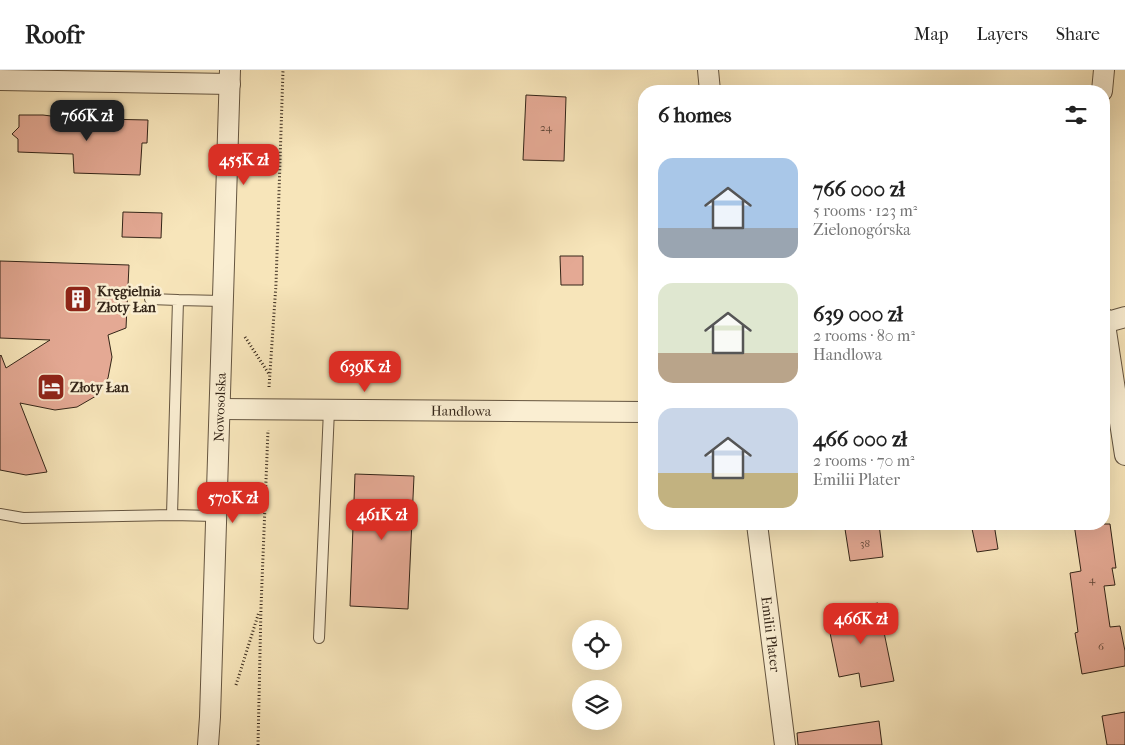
<!DOCTYPE html>
<html lang="en">
<head>
<meta charset="utf-8">
<style>
  body { margin:0; font-family:"IM FELL French Canon",serif; background:#f2f2f2; color:#222; height:100vh; display:flex; flex-direction:column; font-size:19px; white-space:nowrap }
  * { box-sizing:border-box; margin:0 }
  p { font-size:16px; color:#767676 }
  .icon { flex:none; width:28px; height:28px; fill:none; stroke:currentColor; stroke-width:2; stroke-linecap:round; stroke-linejoin:round }
  .map { position:relative; flex:1; overflow:hidden }
  .side { position:absolute; left:638px; top:15px; width:472px; height:445px; display:flex; flex-direction:column; background:#fff; border-radius:20px; box-shadow:0 5px 20px #0002 }
  .side>* { flex:none }
  .fabs { position:absolute; left:572px; top:550px; display:grid; gap:10px }
  .fabs a { display:grid; place-items:center; width:50px; height:50px; border-radius:50%; background:#fff; box-shadow:0 5px 20px #0002; font-size:25px }
  .price { position:absolute; translate:-50% -42px; padding:0 11px; border-radius:10px; background:#d93025; color:#fff; font-size:16px; line-height:32px; filter:drop-shadow(0 1px 2px #0008) }
  .price::after { content:''; position:absolute; left:50%; top:30px; width:15px; height:11px; margin-left:-8px; background:inherit; clip-path:polygon(0 0,100% 0,50% 100%) }
  .price.on { background:#222; color:#fff }
  ul { padding:0; list-style:none }
  li { display:flex; align-items:center; gap:15px; height:125px; padding:0 20px }
  li span { display:grid; place-items:center; flex:none; width:140px; height:100px; border-radius:15px; color:#555 }
  li>.icon { margin-inline-start:auto }
  span .icon { width:60px; height:60px; fill:#fffc; stroke-width:1 }
  li b { font-size:21px }
  h2 { display:flex; justify-content:space-between; align-items:center; height:60px; padding:0 20px; font-size:21px }
  header { display:flex; align-items:center; gap:30px; box-sizing:border-box; height:70px; padding:0 25px; background:#fff; border-bottom:1px solid #e0e0e0 }
  header strong { font-size:24px }
  nav { display:flex; gap:28px; margin-inline-start:auto; font-size:18px }
  .map>svg:first-child { display:block }
  .building { fill:#e4a994; stroke:#342518 }
  .lines { fill:none; stroke-linecap:round; stroke-linejoin:round }
  .service-casing { stroke:#655540; stroke-width:12 }
  .minor-casing { stroke:#655540; stroke-width:22 }
  .path { stroke:#342518; stroke-width:3; stroke-dasharray:1 2.5; stroke-linecap:butt }
  .service { stroke:#faeed2; stroke-width:10 }
  .minor { stroke:#faeed2; stroke-width:20 }
  .labels { text-anchor:middle; stroke-width:5; stroke-linejoin:round; paint-order:stroke }
  .number-label { font-size:11px; fill:#604637 }
  .poi-label { font-size:14px; font-weight:bold; fill:#342518; stroke:#faeed2; text-anchor:start }
  .street-label { font-size:14px; fill:#342518; stroke:#faeed2 }
</style>
</head>
<body>
<header>
<strong>Roofr</strong>
<nav><a>Map</a><a>Layers</a><a>Share</a></nav>
</header>
<div class="map">
<svg width="1125" height="675" viewBox="0 0 1125 675">
  <rect width="100%" height="100%" fill="#f7e5ba"/>
  <filter id="stains"><feTurbulence type="fractalNoise" baseFrequency=".004" numOctaves="4"/><feColorMatrix values="0 0 0 0 .2 0 0 0 0 .09 0 0 0 0 .02 0 0 0 .5 -.17"/></filter>
  <radialGradient id="worn" r=".72"><stop offset=".6" stop-color="#630" stop-opacity="0"/><stop offset="1" stop-color="#630" stop-opacity=".3"/></radialGradient>
  <path class="building" d="M526 25 566 27 564 91 523 90Z
    M19 45H43L51 46 52 48 148 50 147 73H142L140 105 74 103 73 84 18 82V69L12 64 19 57Z
    M123 142 162 143 161 168 122 167Z
    M560 186H583V215H561Z
    M0 191 129 195 126 258 108 265 112 287 108 308 96 326 77 337 55 340 20 333 47 402 26 405 0 400V286L1 285 6 298 50 270 0 268Z
    M355 404 414 406 408 539 350 536Z
    M847 454H879L883 487 850 491 845 459H847Z
    M971 454H994L998 479 977 482Z
    M1074 454H1110L1116 498H1112L1115 515 1104 516 1110 557 1120 556 1125 581V596L1082 604 1075 563 1078 562 1070 503 1081 501Z
    M878 533 894 611 861 617 859 603 839 607 828 553 834 552 832 541Z
    M1125 642V675H1107L1102 646Z
    M879 651 882 675H798L797 663Z"/>
  <g class="lines">
    <defs>
      <path id="service" d="M150 229 178 230 172 445
        M178 230 222 231
        M0 444 23 448 172 445 215 446
        M319 568 329 340"/>
      <g id="minor">
        <path d="M708 0 710 21"/>
        <path d="M0 10 230 14"/>
        <path d="M1102 21 1104 0"/>
        <path d="M1104 248 1125 385"/>
        <path d="M1104 253 1125 247"/>
        <path id="s1" d="M220 339 644 342"/>
        <path id="s2" d="M757 454 785 675"/>
        <path id="s3" d="M208 675 210 647 230 0"/>
      </g>
    </defs>
    <use href="#service" class="service-casing"/>
    <use href="#minor" class="minor-casing"/>
    <path class="path" d="M245 267 269 304
      M269 317 276 214 283 0
      M236 615 259 542
      M258 675 261 537 268 360"/>
    <use href="#service" class="service"/>
    <use href="#minor" class="minor"/>
  </g>
  <defs>
    <symbol id="building-square" viewBox="-11 -11 22 22"><rect x="-9" y="-9" width="18" height="18" rx="4" fill="#8f2418" stroke="#faeed2"/><path d="M-4-6H4V6H1V3H-1V6H-4ZM-2.5-4.3h1.7v1.8h-1.7ZM.8-4.3h1.7v1.8H.8ZM-2.5-1h1.7V.8h-1.7ZM.8-1h1.7V.8H.8Z" fill="#fff"/></symbol>
    <symbol id="hotel-square" viewBox="-11 -11 22 22"><rect x="-9" y="-9" width="18" height="18" rx="4" fill="#8f2418" stroke="#faeed2"/><path d="M-6-4.5h1.5V1H6V5H4.5V3h-9V5H-6ZM-4 0a1.8 1.8 0 1 1 3.6 0ZM.5 0V-2.5h3Q6-2.5 6 0Z" fill="#fff"/></symbol>
  </defs>
  <g fill-rule="evenodd">
    <use href="#building-square" x="62" y="213" width="32" height="32"/>
    <use href="#hotel-square" x="35" y="301" width="32" height="32"/>
  </g>
  <g class="labels">
    <g class="number-label">
      <text x="546" y="61">24</text>
      <text x="865" y="477">38</text>
      <text x="1092" y="513">4</text>
      <text x="1101" y="580">6</text>
    </g>
    <g class="poi-label">
      <text x="97" y="226">Kręgielnia<tspan x="97" dy="16">Złoty Łan</tspan></text>
      <text x="70" y="322">Złoty Łan</text>
    </g>
    <g class="street-label">
      <text dy="5" stroke="none"><textPath href="#s3" startOffset="338">Nowosolska</textPath></text>
      <text dy="5" stroke="none"><textPath href="#s1" startOffset="241">Handlowa</textPath></text>
      <text dy="5" stroke="none"><textPath href="#s2" startOffset="111">Emilii Plater</textPath></text>
    </g>
  </g>
  <rect width="100%" height="100%" filter="url(#stains)"/>
  <rect width="100%" height="100%" fill="url(#worn)"/>
</svg>
<div class="fabs">
<a><svg class="icon" aria-label="locate" viewBox="0 0 24 24"><circle cx="12" cy="12" r="6"/><path d="M12 2v4M12 18v4M2 12h4M18 12h4"/></svg></a>
<a><svg class="icon" aria-label="layers" viewBox="0 0 24 24"><path d="M12 4l9 5-9 5-9-5zM3 14l9 5 9-5"/></svg></a>
</div>
<b class="price on" style="left:87px;top:72px">766K zł</b>
<b class="price" style="left:244px;top:116px">455K zł</b>
<b class="price" style="left:365px;top:323px">639K zł</b>
<b class="price" style="left:233px;top:454px">570K zł</b>
<b class="price" style="left:382px;top:471px">461K zł</b>
<b class="price" style="left:861px;top:575px">466K zł</b>
<section class="side">
<h2>6 homes<svg class="icon" aria-label="filters" viewBox="0 0 24 24"><path d="M4 7h16M4 17h16"/><circle cx="9" cy="7" r="2"/><circle cx="15" cy="17" r="2"/></svg></h2>
<ul>
<li><span style="background:linear-gradient(#a9c7e8 70%,#9aa5b1 0)"><svg class="icon" aria-label="home" viewBox="0 0 24 24"><path d="M3 11l9-7 9 7M6 9v11h12V9"/></svg></span><div><b>766 000 zł</b><p>5 rooms · 123 m²</p><p>Zielonogórska</p></div></li>
<li><span style="background:linear-gradient(#dfe7d0 70%,#b9a48a 0)"><svg class="icon" aria-label="home" viewBox="0 0 24 24"><path d="M3 11l9-7 9 7M6 9v11h12V9"/></svg></span><div><b>639 000 zł</b><p>2 rooms · 80 m²</p><p>Handlowa</p></div></li>
<li><span style="background:linear-gradient(#c9d6e8 65%,#c2b280 0)"><svg class="icon" aria-label="home" viewBox="0 0 24 24"><path d="M3 11l9-7 9 7M6 9v11h12V9"/></svg></span><div><b>466 000 zł</b><p>2 rooms · 70 m²</p><p>Emilii Plater</p></div></li>
</ul>
</section>
</div>
</body>
</html>
